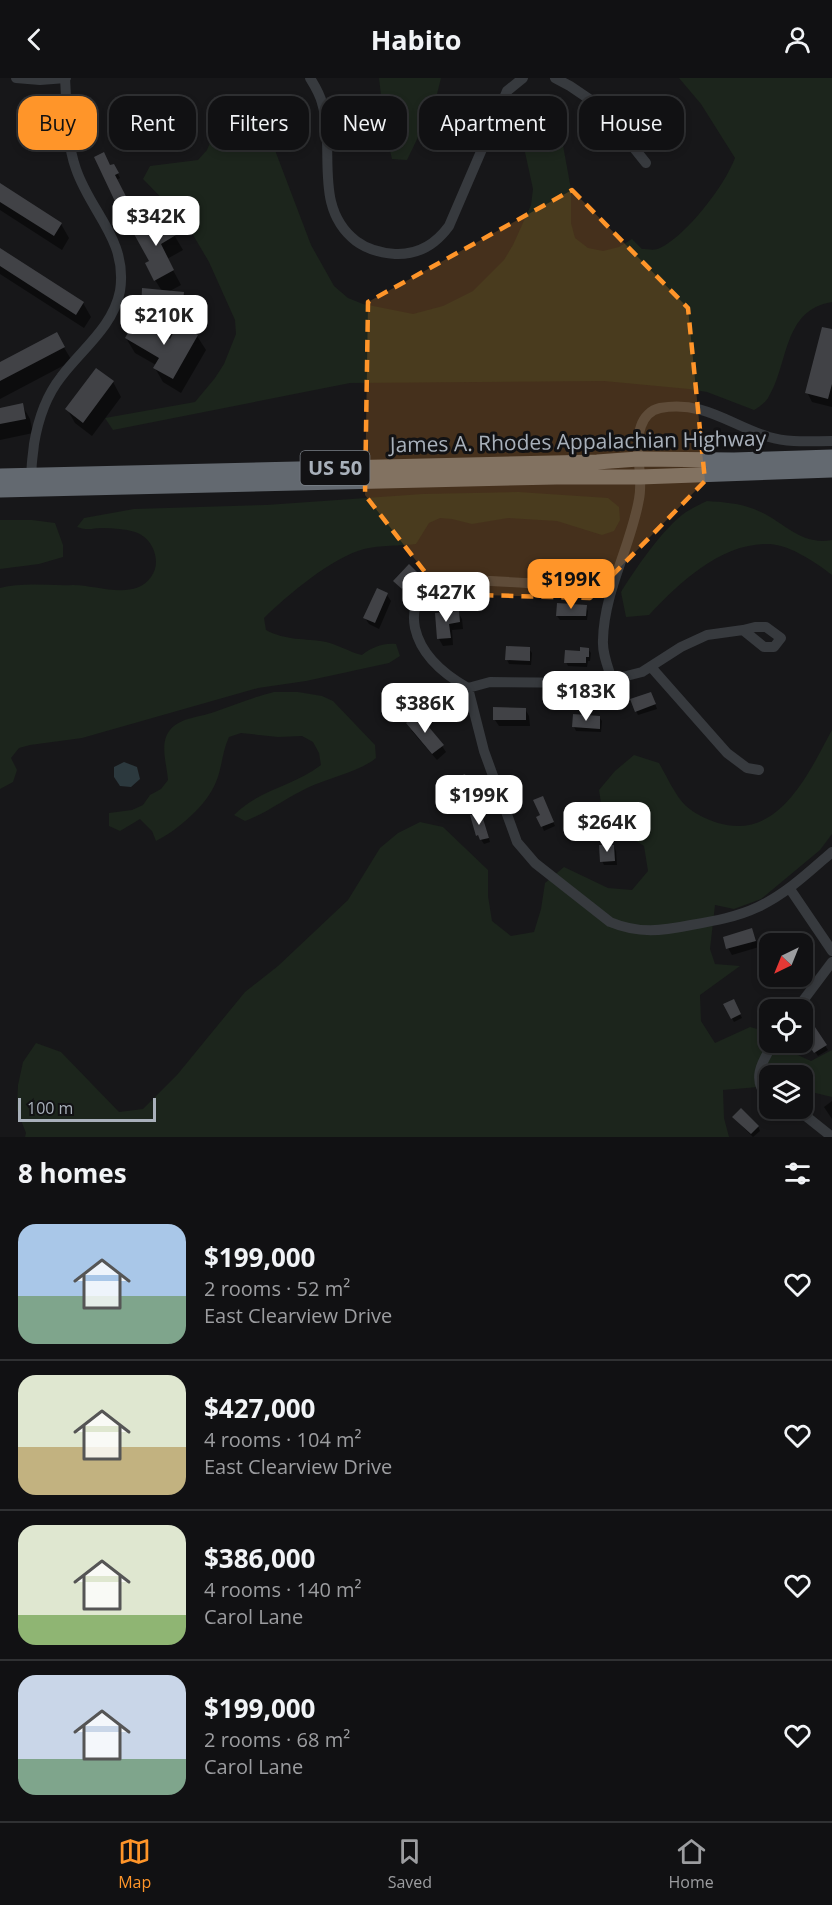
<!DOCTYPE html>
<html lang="en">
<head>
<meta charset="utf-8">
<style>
  body { margin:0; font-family:"Open Sans",sans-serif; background:#1e1f21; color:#f1f3f6; height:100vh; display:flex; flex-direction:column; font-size:22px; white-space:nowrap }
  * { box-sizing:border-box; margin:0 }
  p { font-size:20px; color:#9c9da0 }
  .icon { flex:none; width:33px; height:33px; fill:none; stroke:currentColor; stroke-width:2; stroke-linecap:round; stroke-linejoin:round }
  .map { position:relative; height:1059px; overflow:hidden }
  .sheet { display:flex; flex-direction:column; background:#111113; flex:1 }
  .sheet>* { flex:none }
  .hud { position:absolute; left:18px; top:18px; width:796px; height:54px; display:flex; gap:12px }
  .needle { width:39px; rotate:223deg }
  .controls { position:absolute; left:759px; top:855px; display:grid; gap:12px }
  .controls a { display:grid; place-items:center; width:54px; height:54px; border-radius:12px; background:#111113; box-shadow:0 3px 9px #0003,0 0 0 2px #303133; font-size:30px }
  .scale { position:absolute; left:18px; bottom:15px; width:138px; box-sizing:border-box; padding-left:6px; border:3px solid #a8b0ba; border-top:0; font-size:16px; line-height:21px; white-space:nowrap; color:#a8b0ba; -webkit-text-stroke:4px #121214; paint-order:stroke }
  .price { position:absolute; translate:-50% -51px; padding:0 14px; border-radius:12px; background:#fff; color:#222; font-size:20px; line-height:39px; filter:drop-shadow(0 2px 3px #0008) }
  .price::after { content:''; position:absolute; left:50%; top:36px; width:18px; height:14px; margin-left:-9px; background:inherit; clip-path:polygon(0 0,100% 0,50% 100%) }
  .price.on { background:#ff9529; color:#111 }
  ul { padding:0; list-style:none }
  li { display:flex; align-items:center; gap:18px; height:150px; padding:0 18px }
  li+li { border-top:2px solid #303133 }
  li span { display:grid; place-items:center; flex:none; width:168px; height:120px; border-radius:18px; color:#555 }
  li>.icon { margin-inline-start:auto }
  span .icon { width:72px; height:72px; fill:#fffc; stroke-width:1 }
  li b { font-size:26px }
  h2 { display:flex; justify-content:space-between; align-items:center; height:72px; padding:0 18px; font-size:26px }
  .pill { padding:0 21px; border-radius:18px; background:#111113; box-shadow:0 3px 9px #0003,0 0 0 2px #303133; font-size:21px; line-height:54px }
  .pill.on { background:#ff9529; color:#111 }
  header { display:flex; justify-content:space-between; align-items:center; height:78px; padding:0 18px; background:#111113; font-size:27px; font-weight:700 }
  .menu { display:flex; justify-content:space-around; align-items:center; height:84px; border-top:2px solid #303133; background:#111113; font-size:16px; color:#9c9da0 }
  .menu a { display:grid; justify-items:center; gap:3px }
  .menu .on { color:#ff9529 }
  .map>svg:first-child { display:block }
  .green { fill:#1c251c }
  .water { fill:#2c393e }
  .shadow { fill:#0007 }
  .building { fill:#414246 }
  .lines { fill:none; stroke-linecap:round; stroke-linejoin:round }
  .minor { stroke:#373a3e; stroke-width:10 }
  .highway { stroke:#636970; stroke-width:15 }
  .marked { fill:#ff9529; fill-opacity:0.2; stroke:#ff9529; stroke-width:4.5; stroke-dasharray:12 8; stroke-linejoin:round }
  .labels { text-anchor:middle; stroke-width:6; stroke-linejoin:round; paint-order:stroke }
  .shield { fill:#121214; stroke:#7b8188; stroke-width:1.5 }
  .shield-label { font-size:20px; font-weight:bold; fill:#a8b0ba }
  .street-label { font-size:21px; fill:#a8b0ba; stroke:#121214 }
</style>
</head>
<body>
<header><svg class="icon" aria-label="back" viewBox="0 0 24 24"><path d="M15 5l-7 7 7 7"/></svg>Habito<svg class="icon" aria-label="person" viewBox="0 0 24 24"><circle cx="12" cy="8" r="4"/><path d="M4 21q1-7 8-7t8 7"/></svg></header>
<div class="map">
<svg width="832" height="1059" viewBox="0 0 832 1059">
  <rect width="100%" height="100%" fill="#171719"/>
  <path class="green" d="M379 0H441L435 24 407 82 392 81 385 52Z
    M679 0H832V224C782 232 789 287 768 320 765 325 759 329 754 332L707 314 689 311 604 303 350 305 113 352 105 340 195 324 215 300 224 286 236 256 235 242 209 184 186 145 143 101 150 88 198 82 207 72 219 43C245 31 254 36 270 59L311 167 334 208 348 220 363 226 413 236 443 228 473 213 504 182 513 167 531 127 533 111 523 65 527 51 538 43 552 48 562 62 571 111V145L575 160 588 170 603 173 619 169 632 161 642 171C648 171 655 173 660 170 687 157 725 107 735 80L701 26Z
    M518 414 608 420 619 429 620 442 614 453 602 457 557 443 508 440 472 446 452 441 440 440 429 445 416 466C399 468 381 467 364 471 331 480 289 516 264 540L266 552C286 563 305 560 326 564 339 567 349 574 362 577 373 569 382 565 396 566L400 578 389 585 306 603 258 610 82 660 30 667 19 670 11 680 17 692 13 704 0 711V510C23 504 49 508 73 507 97 507 134 523 151 499 157 491 157 482 154 473 151 464 144 457 135 454 125 451 113 450 103 450 92 450 89 453 77 449L84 440 134 431 266 427 423 416Z
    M707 423C723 424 738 425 754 431 783 442 799 468 832 462V497C817 485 790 467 770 466 722 464 680 504 649 537L626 539 621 514C636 490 663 450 686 434 693 430 700 426 707 423Z
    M0 442H32L55 445 63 467V479L39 486 0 491Z
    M274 614H298L322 618 333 623 375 667 376 680C359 694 328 700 307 710 286 720 267 735 245 743L234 737C258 712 294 708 321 687L319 675 313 664 302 658 278 659 241 655 229 659C222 674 222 690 216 704 207 727 178 752 156 763L152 753 140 741 120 753 109 748V735L132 732 143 727 150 717 161 711 168 702C167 687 159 665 170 652 180 639 203 639 217 633 236 626 254 619 274 614Z
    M832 652V756L820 772 761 821 734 831 715 827 710 871 715 886 740 888 700 917 701 943 715 965 750 949 769 954 770 964 781 965 789 973 811 983 832 972V1019L803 1012 802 998H770L769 1008 723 1012 724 1040 729 1059H25L26 1055 17 1032 18 1007 23 984 36 965 61 974 119 1034 143 1031 177 997 245 914 278 888 348 822 380 770 398 755 420 744 443 749 488 792V818L492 843 511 858 534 854 541 831 545 805 564 789 608 810 632 812 648 793 644 768 622 754 603 738 599 712 615 693 634 677 659 685C666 697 676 719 686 728 695 736 706 741 718 745 779 763 808 696 832 652Z"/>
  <path class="water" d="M124 684 137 689 140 701 131 709 120 708 114 699V689Z"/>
  <path class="shadow" d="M114 88 120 100 116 102 132 133 124 137 110 89Z
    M0 107 61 146 69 160 62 172 0 132Z
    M164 140 183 172 167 181 181 207 168 214 183 215 191 229 189 250H182L197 258 206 272 181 315 163 304 155 290 156 287 135 275 126 260 170 263 178 249 151 247 142 233 162 213 155 202 151 183Z
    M0 172 83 225 91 239 84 250 0 196Z
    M832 253V329L812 324 807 314Z
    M56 256 72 283 0 321V286Z
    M113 304 121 319 92 358 75 345 67 331Z
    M22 327 30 341 33 355 0 362V331Z
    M409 488 419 499 405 514 395 503Z
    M378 512 387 517 391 523 379 551 369 546 365 540Z
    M586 529 588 533 587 542H560L557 538Z
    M458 534 462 541 463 551 452 552 453 567 443 568 439 561 436 537Z
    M529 571 532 575 531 587 509 586 507 582Z
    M588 571 591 575 590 583H588L587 589 568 588 566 584Z
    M653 620 657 631 638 637 636 633Z
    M525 631 529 638 530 648H499L495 642Z
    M599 639 602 643 601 654 576 653 574 649Z
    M411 652 442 668 446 674 437 682Z
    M467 702 473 720 463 724 461 720Z
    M545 724 555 748 544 753 542 748V738Z
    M483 740 490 764 484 766 478 757Z
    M572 754 575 762 569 763 566 755Z
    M614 768 616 773 617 787H604L602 783Z
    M752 852 759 869 732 877 728 870Z
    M733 923 742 940 734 944 725 927Z
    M812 948 828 972 818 978 803 955Z
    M832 1023V1041L824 1029Z
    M737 1043 758 1048 760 1053 753 1059Z"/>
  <path class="building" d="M104 74 110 87 114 86 119 95 115 97 131 128 120 134 94 79Z
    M0 105 62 145 54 158 0 124Z
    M165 138 176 157 161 166 174 192 154 203 145 185 149 183 134 156Z
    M0 170 84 224 76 237 0 188Z
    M142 210 184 214 182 236 141 233Z
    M135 242 170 261 178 246 198 257 173 301 153 290 159 280 125 260Z
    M822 249 832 251V306L828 321 805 315Z
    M57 254 65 269 0 303V284Z
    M96 290 114 303 83 345 65 331Z
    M23 325 26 341 0 346V330Z
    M409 486 417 494 402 511 393 503Z
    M377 510 388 515 375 545 363 540Z
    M557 525 587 527 586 538H556Z
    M459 533 460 544 449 546 451 560 437 561 435 535Z
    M506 568 530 569V583L505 582Z
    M580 569 589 570V579H586V585H564L565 572 580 573Z
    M651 614 656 626 635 634 630 621Z
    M493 629 526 630V642H493Z
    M417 635 444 667 432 676 406 645Z
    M573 636 600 638V651L572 649Z
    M465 696 472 716 460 721 452 701Z
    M543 718 554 744 541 749 536 739 540 737 533 722Z
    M481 734 489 760 480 762 478 757 476 758 470 737Z
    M599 767H614L615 783 600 784Z
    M752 850 756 863 726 871 723 859Z
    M734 921 741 936 731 941 723 926Z
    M813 946 827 967 814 975 802 957V953Z
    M741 1030 759 1048 751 1056 732 1039Z"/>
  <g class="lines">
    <path class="minor" d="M16 0 40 2 66 0
      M310 0C315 8 320 16 322 25 336 71 312 129 356 163 368 172 381 175 395 176 418 177 436 166 449 148L507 13 523 0
      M555 0 570 8 601 29 646 85
      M32 403C30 391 33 378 34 366 38 342 46 318 61 299 82 271 113 249 120 213 128 162 91 135 76 91 66 63 67 30 65 0
      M755 549H766L781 560 774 569H764L743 552Z
      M651 589 727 675 747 690 759 692
      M612 602C608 589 602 575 603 562 604 513 631 468 639 421 644 397 633 371 641 348 644 339 651 332 660 330 704 322 730 347 769 359 789 365 811 363 832 363
      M468 610 484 673 517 764 535 785 610 844C639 856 662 853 691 847 714 843 737 839 758 829 786 816 809 794 832 774
      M468 610C445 597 421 577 415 550 412 535 415 519 430 511 454 498 499 504 526 505 555 506 584 507 613 508
      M468 610 490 604 599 605 642 594 681 569 707 557 743 552
      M790 811 832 873
      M796 932 832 884
      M770 1020C749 1003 763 982 774 964
      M790 1030 807 1039 832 1059"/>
    <path class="highway" d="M0 398 597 384 638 381 734 382 832 379
      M0 412 556 399H640L832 392"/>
  </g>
  <path class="marked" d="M572 112 688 230 705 403 590 520 442 516 365 417 368 224Z"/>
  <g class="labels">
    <rect class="shield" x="300.5" y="373" width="69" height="34" rx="4.5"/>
    <g class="shield-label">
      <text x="335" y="397">US 50</text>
    </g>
    <g class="street-label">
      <text transform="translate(578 364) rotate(-1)" y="7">James A. Rhodes Appalachian Highway</text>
    </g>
  </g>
</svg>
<div class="controls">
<a><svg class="needle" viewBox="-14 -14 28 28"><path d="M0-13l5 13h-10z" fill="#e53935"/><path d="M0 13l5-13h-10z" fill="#9c9da0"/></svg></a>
<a><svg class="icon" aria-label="locate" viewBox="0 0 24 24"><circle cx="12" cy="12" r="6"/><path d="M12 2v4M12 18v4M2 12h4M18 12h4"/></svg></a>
<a><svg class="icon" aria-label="layers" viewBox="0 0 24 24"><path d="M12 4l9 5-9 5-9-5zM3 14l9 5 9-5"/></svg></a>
</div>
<div class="scale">100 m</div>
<b class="price" style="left:156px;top:169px">$342K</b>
<b class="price" style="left:164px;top:268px">$210K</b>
<b class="price on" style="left:571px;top:532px">$199K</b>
<b class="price" style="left:446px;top:545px">$427K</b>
<b class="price" style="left:586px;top:644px">$183K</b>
<b class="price" style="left:425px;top:656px">$386K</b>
<b class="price" style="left:479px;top:748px">$199K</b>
<b class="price" style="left:607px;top:775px">$264K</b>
<div class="hud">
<a class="pill on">Buy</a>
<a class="pill">Rent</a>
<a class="pill">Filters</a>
<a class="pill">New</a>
<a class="pill">Apartment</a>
<a class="pill">House</a>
</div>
</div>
<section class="sheet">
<h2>8 homes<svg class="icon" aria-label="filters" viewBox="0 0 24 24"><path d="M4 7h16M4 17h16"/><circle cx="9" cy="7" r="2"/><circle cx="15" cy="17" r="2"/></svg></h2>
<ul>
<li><span style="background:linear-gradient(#a9c7e8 60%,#7fa58c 0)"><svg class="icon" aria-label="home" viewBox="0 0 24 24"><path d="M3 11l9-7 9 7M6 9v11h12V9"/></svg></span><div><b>$199,000</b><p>2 rooms · 52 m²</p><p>East Clearview Drive</p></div><svg class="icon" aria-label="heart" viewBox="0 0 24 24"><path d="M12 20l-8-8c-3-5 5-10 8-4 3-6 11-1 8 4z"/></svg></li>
<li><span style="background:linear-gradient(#dfe7d0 60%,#c2b280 0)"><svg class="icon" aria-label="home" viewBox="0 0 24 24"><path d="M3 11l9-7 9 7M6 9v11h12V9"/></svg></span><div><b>$427,000</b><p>4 rooms · 104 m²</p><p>East Clearview Drive</p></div><svg class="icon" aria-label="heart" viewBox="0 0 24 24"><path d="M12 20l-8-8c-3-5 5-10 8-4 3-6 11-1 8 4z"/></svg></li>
<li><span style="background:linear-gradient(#dfe7d0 75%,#8fb573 0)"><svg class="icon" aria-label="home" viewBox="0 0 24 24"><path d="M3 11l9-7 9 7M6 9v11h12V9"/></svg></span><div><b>$386,000</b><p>4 rooms · 140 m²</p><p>Carol Lane</p></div><svg class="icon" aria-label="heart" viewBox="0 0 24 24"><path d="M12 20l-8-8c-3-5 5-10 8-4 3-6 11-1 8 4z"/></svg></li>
<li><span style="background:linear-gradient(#c9d6e8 70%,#7fa58c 0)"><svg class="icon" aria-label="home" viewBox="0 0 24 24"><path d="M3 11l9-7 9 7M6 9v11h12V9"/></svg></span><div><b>$199,000</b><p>2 rooms · 68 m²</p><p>Carol Lane</p></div><svg class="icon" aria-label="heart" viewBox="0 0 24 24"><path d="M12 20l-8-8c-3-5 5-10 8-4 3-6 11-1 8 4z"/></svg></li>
</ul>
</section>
<nav class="menu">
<a class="on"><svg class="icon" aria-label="map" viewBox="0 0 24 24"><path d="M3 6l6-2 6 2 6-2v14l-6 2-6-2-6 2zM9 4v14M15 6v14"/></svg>Map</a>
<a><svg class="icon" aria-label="saved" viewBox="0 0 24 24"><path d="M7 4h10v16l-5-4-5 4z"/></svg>Saved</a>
<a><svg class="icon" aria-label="home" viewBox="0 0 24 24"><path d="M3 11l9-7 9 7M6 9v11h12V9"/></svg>Home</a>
</nav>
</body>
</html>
